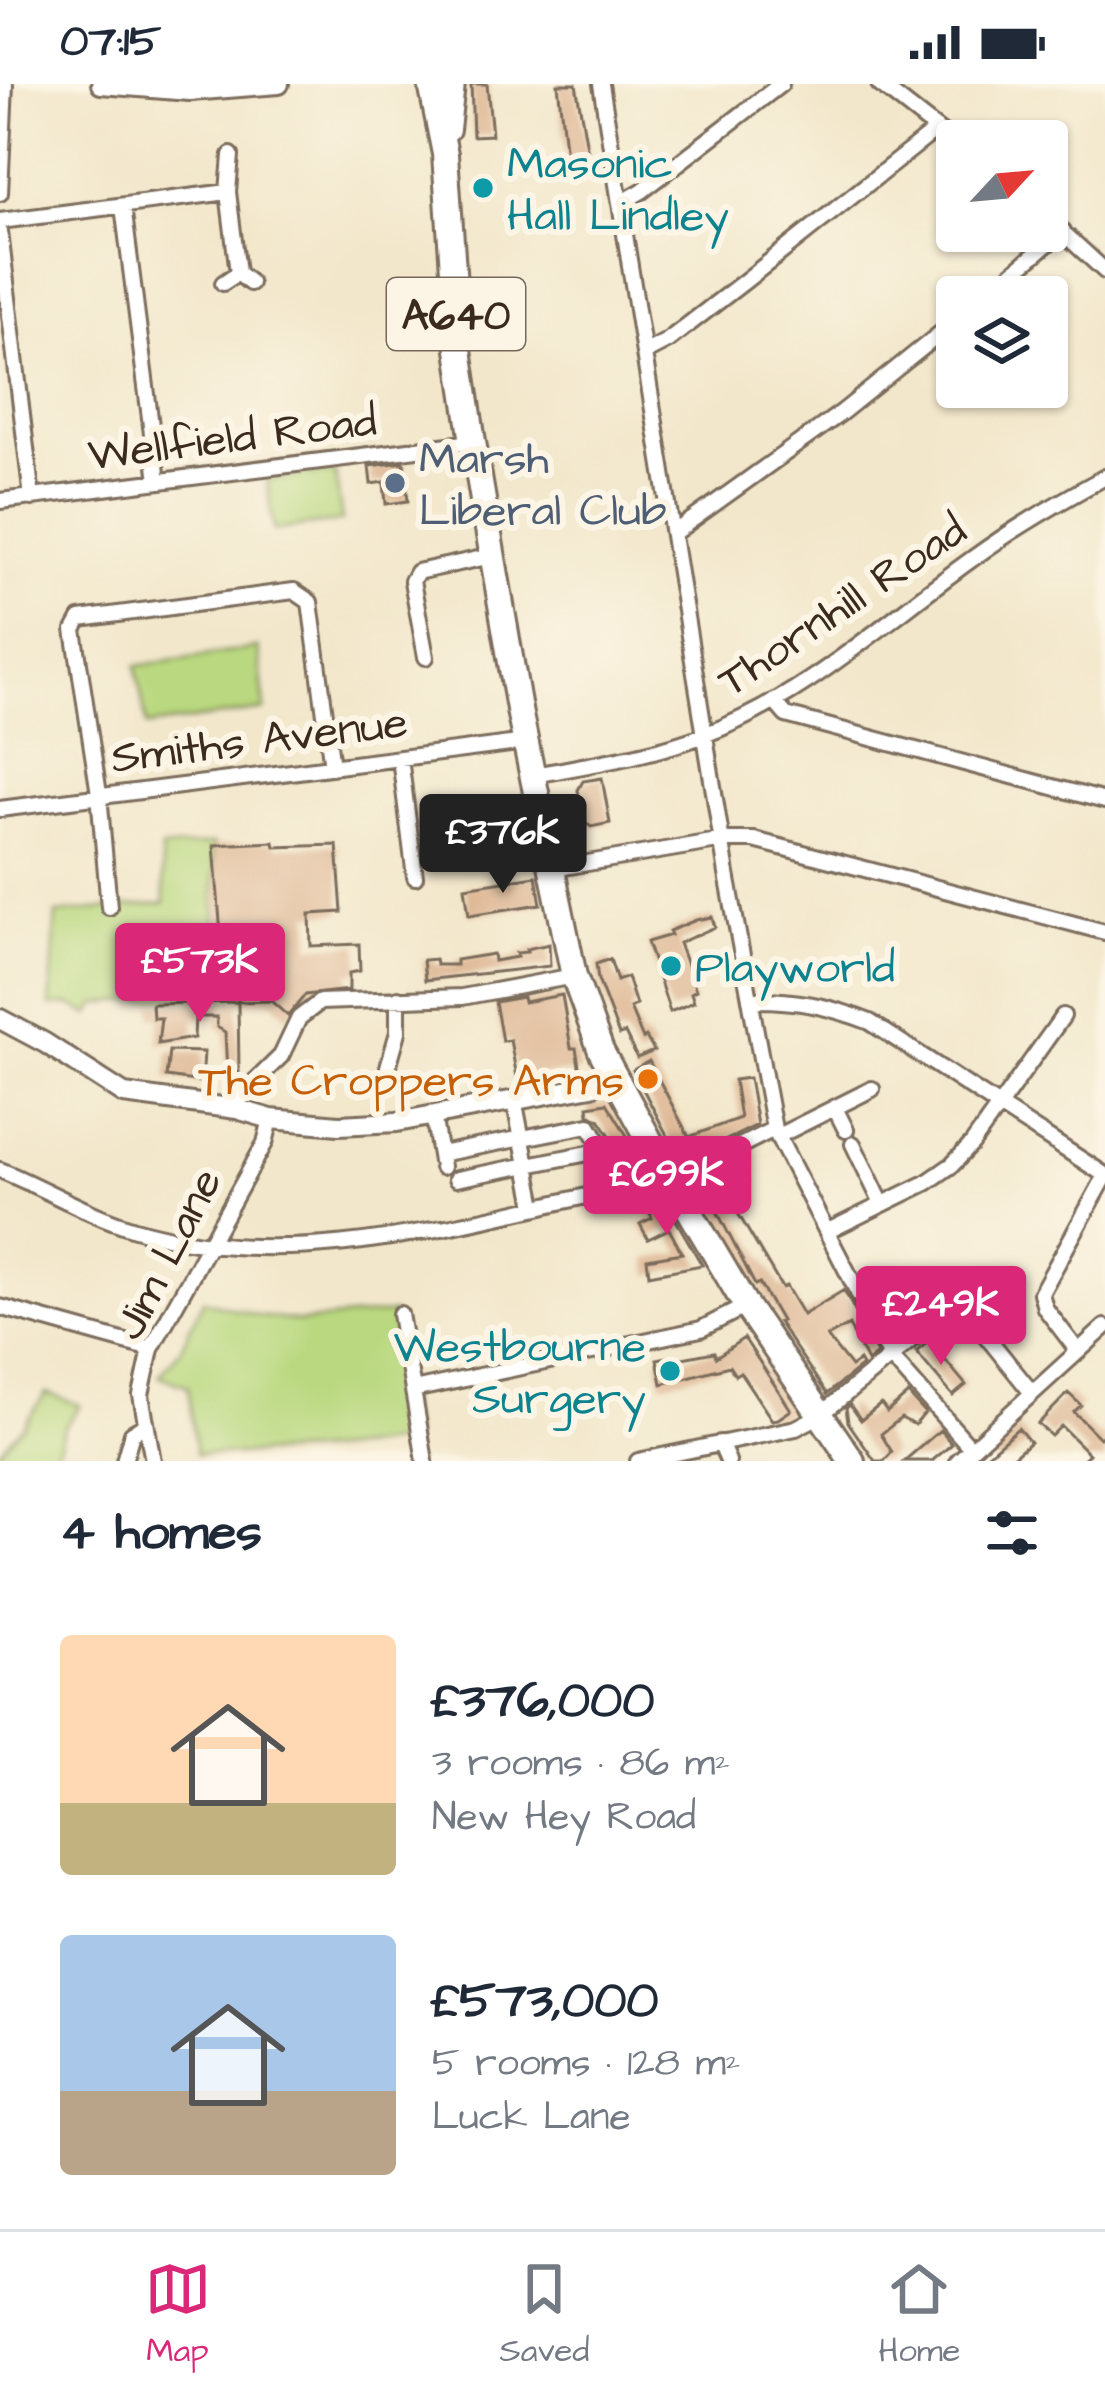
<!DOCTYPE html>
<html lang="en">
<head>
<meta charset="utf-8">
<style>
  body { margin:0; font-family:"Architects Daughter",sans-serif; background:#f2f2f3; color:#1f2937; height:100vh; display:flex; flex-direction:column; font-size:45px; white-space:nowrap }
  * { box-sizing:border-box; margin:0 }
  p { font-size:39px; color:#747a83 }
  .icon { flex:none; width:66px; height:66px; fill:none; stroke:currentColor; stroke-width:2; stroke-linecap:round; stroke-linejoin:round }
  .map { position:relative; height:1377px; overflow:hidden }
  .sheet { display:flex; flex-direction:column; background:#fff; flex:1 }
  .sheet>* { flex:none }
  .needle { width:78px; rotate:64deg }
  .tools { position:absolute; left:936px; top:36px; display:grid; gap:24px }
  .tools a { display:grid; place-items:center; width:132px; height:132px; border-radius:12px; background:#fff; box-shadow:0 3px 9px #0004; font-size:60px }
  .price { position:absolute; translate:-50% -102px; padding:0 27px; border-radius:12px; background:#db2777; color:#fff; font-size:39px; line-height:78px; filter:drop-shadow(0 3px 6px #0008) }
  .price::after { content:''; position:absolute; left:50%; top:72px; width:36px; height:27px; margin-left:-18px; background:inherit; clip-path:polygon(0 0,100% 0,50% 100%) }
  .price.active { background:#222; color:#fff }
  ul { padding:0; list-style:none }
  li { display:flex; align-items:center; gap:36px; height:300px; padding:0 60px }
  li span { display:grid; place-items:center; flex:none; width:336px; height:240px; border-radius:12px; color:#555 }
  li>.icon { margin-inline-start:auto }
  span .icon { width:144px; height:144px; fill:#fffc; stroke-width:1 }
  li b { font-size:51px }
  h2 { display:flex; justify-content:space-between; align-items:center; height:144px; padding:0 60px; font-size:51px }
  .status { display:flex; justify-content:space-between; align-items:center; height:84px; padding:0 60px; background:#fff; direction:ltr }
  .status svg { height:33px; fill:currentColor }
  .tabs { display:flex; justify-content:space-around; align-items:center; height:168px; border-top:3px solid #e0e1e3; background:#fff; font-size:33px; color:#747a83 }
  .tabs a { display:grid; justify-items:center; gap:6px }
  .tabs .active { color:#db2777 }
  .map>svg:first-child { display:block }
  .green { fill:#b9d87f; stroke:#7a814e; stroke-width:3 }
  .building { fill:#deb794 }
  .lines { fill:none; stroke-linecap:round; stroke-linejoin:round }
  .street-casing { stroke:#7b6c5b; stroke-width:20 }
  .secondary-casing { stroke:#7b6c5b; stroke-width:24 }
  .highway-casing { stroke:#7b6c5b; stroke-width:30 }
  .street { stroke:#fff; stroke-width:14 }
  .secondary { stroke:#fff; stroke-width:18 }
  .highway { stroke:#fff; stroke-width:24 }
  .culture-dot { fill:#0f9aa8; stroke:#fcf5e5; stroke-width:4.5 }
  .service-dot { fill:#5c6f8a; stroke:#fcf5e5; stroke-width:4.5 }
  .food-dot { fill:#e8710a; stroke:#fcf5e5; stroke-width:4.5 }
  .labels { text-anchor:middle; stroke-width:12; stroke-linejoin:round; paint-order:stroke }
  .shield { fill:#fcf5e5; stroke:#75675a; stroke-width:3 }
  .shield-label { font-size:42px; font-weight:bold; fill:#3b2a1e }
  .culture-label { font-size:45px; fill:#0d838f; stroke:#fcf5e5; text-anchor:start }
  .street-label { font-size:45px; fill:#3b2a1e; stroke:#fcf5e5 }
  .service-label { font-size:45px; fill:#4e5e75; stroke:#fcf5e5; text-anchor:start }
  .food-label { font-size:45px; fill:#c56008; stroke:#fcf5e5; text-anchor:end }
</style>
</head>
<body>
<div class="status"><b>07:15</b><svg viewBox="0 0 49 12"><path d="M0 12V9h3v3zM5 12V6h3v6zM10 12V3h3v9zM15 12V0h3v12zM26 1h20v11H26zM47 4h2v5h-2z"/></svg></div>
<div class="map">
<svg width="1105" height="1377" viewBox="0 0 1105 1377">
  <rect width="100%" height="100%" fill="#fcf5e5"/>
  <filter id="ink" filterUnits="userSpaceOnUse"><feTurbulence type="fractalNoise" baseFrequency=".00833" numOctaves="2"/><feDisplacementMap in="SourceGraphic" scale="24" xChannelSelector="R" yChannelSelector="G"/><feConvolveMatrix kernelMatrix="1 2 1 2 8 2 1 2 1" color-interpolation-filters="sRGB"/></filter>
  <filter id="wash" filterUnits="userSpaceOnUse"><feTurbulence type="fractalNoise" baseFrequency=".004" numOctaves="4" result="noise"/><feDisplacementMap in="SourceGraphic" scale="48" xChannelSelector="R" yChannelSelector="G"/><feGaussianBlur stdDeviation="2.7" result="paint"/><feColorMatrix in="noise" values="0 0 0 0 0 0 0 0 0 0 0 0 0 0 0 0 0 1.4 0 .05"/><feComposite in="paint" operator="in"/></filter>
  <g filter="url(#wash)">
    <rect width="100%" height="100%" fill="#f2e7cb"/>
    <path class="green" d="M335 388 342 437 274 446 267 396Z
      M258 564 265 626 147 642 136 582Z
      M213 760 216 851 225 853 233 916 171 914 97 920 90 931 71 921 50 922 56 830 165 819 161 765Z
      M203 1216 259 1232 301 1238 393 1229 413 1354C341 1371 269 1370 196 1370L188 1302 159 1292 180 1266Z
      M46 1309 80 1321 63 1346 54 1377H0V1365L23 1342Z"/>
    <g id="blocks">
      <path class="building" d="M471 0H487L492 51 473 52Z
        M558 0H576L591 87 568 91Z
        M404 378 408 417 386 420 384 398 371 400 369 382Z
        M602 694 610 739 591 743 584 737 578 706 583 697Z
        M274 758 275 763 337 761 342 828 310 830 311 862 359 860 360 887 349 889V906L305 911 288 932 271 917 238 918 226 852 221 851 214 761Z
        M536 792 541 820 469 831 465 803Z
        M712 833 715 843 679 859 696 906 691 909 694 918 670 928 647 858 671 851 669 847 696 836Z
        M549 860 550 882 425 896 423 876 435 875 436 881H456V876L493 870 494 877 517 873 516 869 527 868 526 865Z
        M610 875 617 897 627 893 636 921 630 924 643 955 646 953 654 967 637 974 625 949 619 951 598 896 596 880Z
        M562 911 571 964H576L580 988 517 993 510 956 502 957 495 918 523 913 524 918Z
        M238 918 239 988 227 989 225 948 217 943V933H195L194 954 158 960 161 934H153L152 920Z
        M169 967 204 968 202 998 166 993Z
        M649 977 689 1053 740 1034 734 996 749 994 757 1041 681 1078 633 986Z
        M607 1019 634 1063 623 1071 599 1035 589 1030 588 1022Z
        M740 1079 748 1097 726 1109 782 1204 786 1202 803 1231 844 1206 877 1270 867 1278 849 1241 827 1253 851 1283 859 1277 862 1282 827 1310 778 1238 781 1237 759 1199 755 1201 702 1098Z
        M654 1111 663 1114 702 1181 649 1191 647 1175 682 1169 669 1145 648 1155 640 1140 652 1134 644 1113Z
        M744 1254 791 1326 778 1335 772 1336 740 1288 735 1291 729 1282 662 1300 657 1275 667 1273V1277L714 1268 716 1273Z
        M929 1257 966 1301 953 1312 916 1268Z
        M1068 1309 1081 1321 1074 1328 1100 1354 1105 1349V1377H1081L1089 1370 1061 1342 1051 1352 1038 1340Z
        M908 1310 925 1329 915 1341 901 1334 881 1350 892 1368 884 1377H875L848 1338 846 1324 850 1321 861 1336 881 1320 887 1328Z
        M1018 1344 1030 1358 1008 1377H980Z
        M940 1346 952 1360 932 1377H904Z"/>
    </g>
  </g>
  <g filter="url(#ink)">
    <use href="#blocks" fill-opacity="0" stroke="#7b6c5b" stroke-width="3"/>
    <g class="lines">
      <defs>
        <path id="street" d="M601 0 727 790 774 1045 891 1273 971 1364
          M879 0 957 61
          M231 71 228 108 238 189
          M0 109 5 0
          M621 119 642 107 781 0
          M123 122 158 397
          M1047 134 1105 187
          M0 137 228 108
          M0 148 32 414
          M223 199 238 189 250 199
          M984 213 1063 147
          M644 269 667 257 745 197 937 45
          M0 417 473 358
          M675 448 841 329 957 236
          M426 573 412 497 417 488 492 472
          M774 617 786 631 1105 717
          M400 674 415 793
          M534 691C591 680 650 672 704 651 806 613 885 537 972 475 1014 444 1059 418 1105 393
          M0 725 526 658
          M552 785 724 756H754L1105 848
          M109 823 99 710 74 546 80 535 294 507 310 518 332 683
          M750 916C794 915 829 922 870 938L1105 1091
          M388 983 398 948V914
          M514 1015 535 1122
          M835 1024 846 1046
          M237 1025 242 1010 281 972 299 934 320 918 462 913 574 892
          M433 1031 442 1083
          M778 1052 872 1005
          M853 1060 882 1120
          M440 1070 589 1041 604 1066 456 1095
          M0 1086C46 1105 88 1131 135 1145 298 1193 468 1136 628 1103L666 1087
          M672 1096 774 1045
          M828 1147 926 1099 952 1081 972 1060 1063 932
          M0 1223 151 1265
          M400 1230 425 1377
          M983 1248 1032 1309
          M1077 1266 1045 1224 1041 1209 1105 1093
          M413 1306 701 1245 746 1222
          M720 1359 728 1377
          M124 1377 132 1349 146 1341
          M153 1377 141 1311 151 1265 265 1059 271 1035
          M638 1377 796 1344 819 1332 952 1222
          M958 1377 1105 1243"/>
        <path id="secondary" d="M101 0 190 7 279 0
          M0 935 45 959 124 1010 237 1025 271 1035 339 1041 397 1038 592 1002 614 993"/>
        <path id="highway" d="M431 0 445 70 458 259 473 358 520 631 574 892 601 967 669 1092 746 1222 852 1377
          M447 45 452 0"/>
      </defs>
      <use href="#street" class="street-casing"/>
      <use href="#secondary" class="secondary-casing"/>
      <use href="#highway" class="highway-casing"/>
      <use href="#street" class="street"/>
      <use href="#secondary" class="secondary"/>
      <use href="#highway" class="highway"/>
    </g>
  </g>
  <g class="culture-dot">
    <circle cx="483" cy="104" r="12"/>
    <circle cx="671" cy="882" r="12"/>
    <circle cx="670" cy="1287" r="12"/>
  </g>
  <circle class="service-dot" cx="395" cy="399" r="12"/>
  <circle class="food-dot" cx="648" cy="995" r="12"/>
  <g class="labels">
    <rect class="shield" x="387" y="194" width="138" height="72" rx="9"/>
    <g class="shield-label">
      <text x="456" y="245">A640</text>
    </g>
    <g class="culture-label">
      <text x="507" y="94">Masonic<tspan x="507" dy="52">Hall Lindley</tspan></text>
      <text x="695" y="898">Playworld</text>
      <text x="646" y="1277" text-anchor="end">Westbourne<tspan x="646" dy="52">Surgery</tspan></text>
    </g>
    <g class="street-label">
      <text transform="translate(232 352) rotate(-7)" y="16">Wellfield Road</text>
      <text transform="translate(841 520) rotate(-34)" y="16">Thornhill Road</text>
      <text transform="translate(259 654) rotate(-7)" y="16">Smiths Avenue</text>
      <text transform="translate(166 1169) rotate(-63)" y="16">Jim Lane</text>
    </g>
    <g class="service-label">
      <text x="419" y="389">Marsh<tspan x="419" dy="52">Liberal Club</tspan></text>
    </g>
    <g class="food-label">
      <text x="624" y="1011">The Croppers Arms</text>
    </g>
  </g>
</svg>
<div class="tools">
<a><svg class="needle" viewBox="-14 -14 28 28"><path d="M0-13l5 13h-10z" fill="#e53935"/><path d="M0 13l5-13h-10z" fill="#747a83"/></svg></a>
<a><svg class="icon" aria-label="layers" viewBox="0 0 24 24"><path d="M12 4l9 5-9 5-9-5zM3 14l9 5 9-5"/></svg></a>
</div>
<b class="price active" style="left:503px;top:812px">£376K</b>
<b class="price" style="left:200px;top:941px">£573K</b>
<b class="price" style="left:667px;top:1154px">£699K</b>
<b class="price" style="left:941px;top:1284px">£249K</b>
</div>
<section class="sheet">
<h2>4 homes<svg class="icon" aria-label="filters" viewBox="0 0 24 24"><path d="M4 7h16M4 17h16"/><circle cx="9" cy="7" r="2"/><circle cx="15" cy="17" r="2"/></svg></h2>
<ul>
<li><span style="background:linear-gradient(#ffd9b3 70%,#c2b280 0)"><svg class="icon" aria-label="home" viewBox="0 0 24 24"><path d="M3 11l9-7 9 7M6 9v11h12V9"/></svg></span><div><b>£376,000</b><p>3 rooms · 86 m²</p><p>New Hey Road</p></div></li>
<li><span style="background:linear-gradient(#a9c7e8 65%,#b9a48a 0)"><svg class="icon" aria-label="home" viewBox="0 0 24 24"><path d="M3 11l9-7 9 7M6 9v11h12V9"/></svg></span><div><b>£573,000</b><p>5 rooms · 128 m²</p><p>Luck Lane</p></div></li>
</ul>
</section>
<nav class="tabs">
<a class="active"><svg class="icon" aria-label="map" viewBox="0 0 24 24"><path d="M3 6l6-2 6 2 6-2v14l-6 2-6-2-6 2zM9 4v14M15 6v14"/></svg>Map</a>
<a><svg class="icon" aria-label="saved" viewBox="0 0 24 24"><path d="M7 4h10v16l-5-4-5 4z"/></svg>Saved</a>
<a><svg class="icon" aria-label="home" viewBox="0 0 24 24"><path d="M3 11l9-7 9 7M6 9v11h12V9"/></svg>Home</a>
</nav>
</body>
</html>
